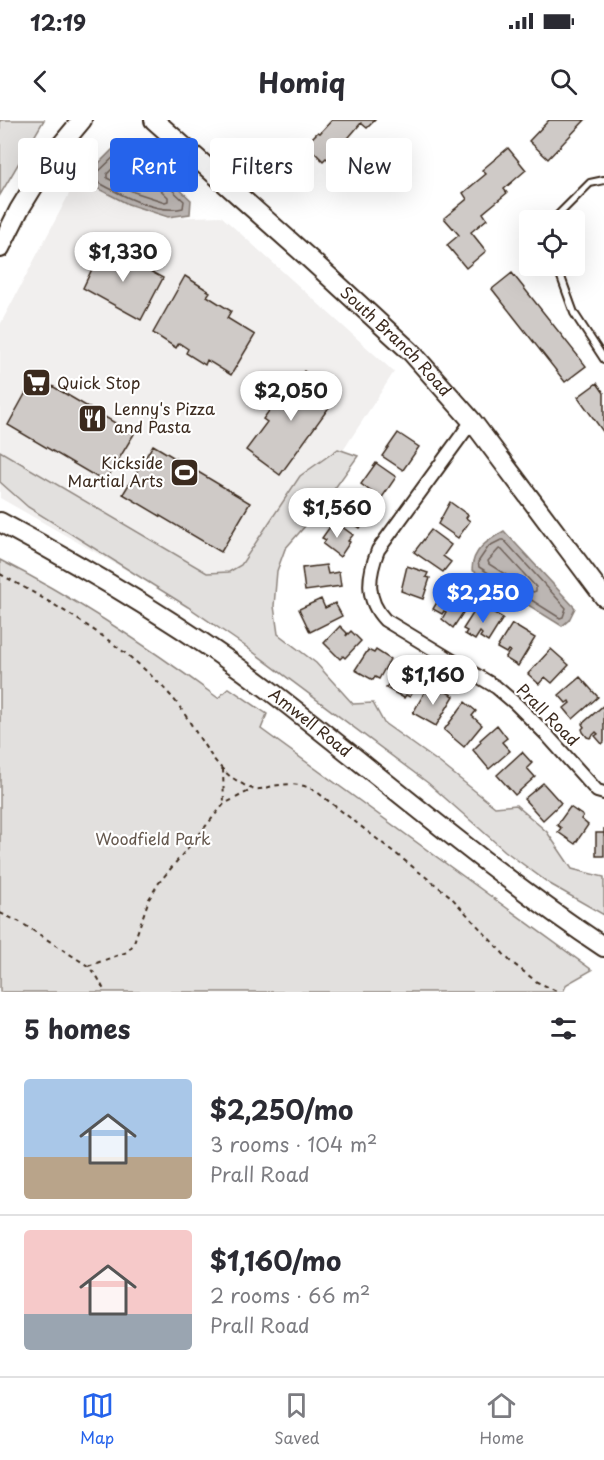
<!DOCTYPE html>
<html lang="en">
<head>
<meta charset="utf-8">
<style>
  body { margin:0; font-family:"Playpen Sans",sans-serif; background:#f2f2f3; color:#2b2b33; height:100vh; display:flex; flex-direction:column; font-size:22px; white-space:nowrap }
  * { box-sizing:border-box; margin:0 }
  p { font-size:20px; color:#7c7c81 }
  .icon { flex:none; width:33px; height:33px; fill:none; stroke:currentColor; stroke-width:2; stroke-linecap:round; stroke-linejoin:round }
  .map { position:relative; height:872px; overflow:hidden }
  .details { display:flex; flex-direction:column; background:#fff; flex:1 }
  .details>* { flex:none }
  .hud { position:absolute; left:18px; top:18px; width:568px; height:54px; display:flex; gap:12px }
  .tools { position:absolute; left:519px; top:90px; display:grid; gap:12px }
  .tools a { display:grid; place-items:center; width:66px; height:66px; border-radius:6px; background:#fff; box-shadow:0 6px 24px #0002; font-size:30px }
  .price { position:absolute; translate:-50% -51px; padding:0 14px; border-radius:21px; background:#fff; color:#222; font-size:20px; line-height:39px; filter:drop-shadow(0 2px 3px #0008) }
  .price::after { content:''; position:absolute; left:50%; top:36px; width:18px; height:14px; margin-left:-9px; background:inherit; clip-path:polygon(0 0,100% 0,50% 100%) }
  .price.selected { background:#2563eb; color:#fff }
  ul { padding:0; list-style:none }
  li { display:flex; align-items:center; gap:18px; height:150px; padding:0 24px }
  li+li { border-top:2px solid #e1e1e2 }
  li span { display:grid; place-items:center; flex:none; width:168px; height:120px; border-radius:6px; color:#555 }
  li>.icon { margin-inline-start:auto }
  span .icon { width:72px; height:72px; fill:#fffc; stroke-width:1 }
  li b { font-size:26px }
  h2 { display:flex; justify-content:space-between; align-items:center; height:72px; padding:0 24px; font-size:26px }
  .tag { padding:0 21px; border-radius:6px; background:#fff; box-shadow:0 6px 24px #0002; font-size:21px; line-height:54px }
  .tag.selected { background:#2563eb; color:#fff }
  .status { display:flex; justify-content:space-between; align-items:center; height:42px; padding:0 30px; background:#fff; direction:ltr }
  .status svg { height:16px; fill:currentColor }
  header { display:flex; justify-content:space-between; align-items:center; height:78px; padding:0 24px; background:#fff; font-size:27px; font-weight:700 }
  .tabs { display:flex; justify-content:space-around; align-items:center; height:84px; border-top:2px solid #e1e1e2; background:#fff; font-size:16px; color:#7c7c81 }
  .tabs a { display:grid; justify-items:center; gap:3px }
  .tabs .selected { color:#2563eb }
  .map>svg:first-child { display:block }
  .built { fill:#f1efee }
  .green { fill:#e2e0de; stroke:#8e857e; stroke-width:1.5 }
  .water { fill:#bcb6b3; stroke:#887e77; stroke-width:1.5 }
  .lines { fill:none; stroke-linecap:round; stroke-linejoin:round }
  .shore { stroke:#6f625a; stroke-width:1.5 }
  .building { fill:#cfcac7; stroke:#3b2a1e; stroke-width:1.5 }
  .lane-casing { stroke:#3b2a1e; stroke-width:10 }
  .street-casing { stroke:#3b2a1e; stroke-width:16 }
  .secondary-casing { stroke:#3b2a1e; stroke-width:22 }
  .path { stroke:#3b2a1e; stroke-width:2; stroke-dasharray:4.5 4.5; stroke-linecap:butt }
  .lane { stroke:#fff; stroke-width:6 }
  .street { stroke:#fff; stroke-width:12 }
  .secondary { stroke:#fff; stroke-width:18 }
  .labels { text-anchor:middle; stroke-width:4.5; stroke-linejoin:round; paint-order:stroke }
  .street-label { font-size:16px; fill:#3b2a1e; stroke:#fff }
  .poi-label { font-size:16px; fill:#3b2a1e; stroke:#fff; text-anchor:start }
  .park-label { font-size:16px; fill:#65584e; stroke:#fff }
</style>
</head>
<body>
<div class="status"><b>12:19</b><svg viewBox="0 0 49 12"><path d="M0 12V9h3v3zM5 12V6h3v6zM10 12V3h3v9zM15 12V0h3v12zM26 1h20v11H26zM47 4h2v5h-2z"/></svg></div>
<header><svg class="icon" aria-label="back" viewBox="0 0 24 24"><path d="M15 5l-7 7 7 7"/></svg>Homiq<svg class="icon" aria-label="search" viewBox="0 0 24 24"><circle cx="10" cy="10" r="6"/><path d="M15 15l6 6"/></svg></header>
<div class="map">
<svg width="604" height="872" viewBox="0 0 604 872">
  <rect width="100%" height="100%" fill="#fff"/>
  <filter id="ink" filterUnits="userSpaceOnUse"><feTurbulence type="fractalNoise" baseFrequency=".0167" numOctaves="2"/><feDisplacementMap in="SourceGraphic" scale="12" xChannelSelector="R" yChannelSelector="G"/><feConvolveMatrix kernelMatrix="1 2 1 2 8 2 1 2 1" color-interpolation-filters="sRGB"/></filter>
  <g filter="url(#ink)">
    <path class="built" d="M77 59 165 98 221 96 394 252 228 508 0 378V205Z"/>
    <path class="green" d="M0 0H44L0 75Z
      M338 329 358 336 320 389 285 429 277 451 274 486 278 514 316 543 353 584 373 583 384 603 440 643 495 687 516 685 547 712 572 749 604 757V795L550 764 505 731 428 663 245 526 188 487 28 387 0 362V331L207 453 229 452 241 445 300 356Z
      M0 440C77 479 149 527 218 578L229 568 267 594 261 609 592 850 567 864 563 872H0Z"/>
    <path class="water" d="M118 24H127L142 34 191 80 190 94 168 97 128 84 87 63V55Z
      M504 411 575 488 569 500 562 506 472 450C472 430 488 420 504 411Z"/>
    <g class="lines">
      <path class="shore" d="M126 30 139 39 184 81 183 88C157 95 117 73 94 60V56L120 31Z
        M122 39H125L134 45 168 77V81L165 82 134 72 107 58V54Z
        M501 420H504L566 488 563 497 560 498 479 447 478 442 489 426Z
        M499 429 502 430 536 467V471L533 472 489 444 488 441Z"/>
    </g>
    <path class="building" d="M332 0H375L367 8 361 3 338 30 340 31 331 42 326 38 323 41 311 29 313 27 308 22 318 12 320 13Z
      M549 0H585L548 39 529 21Z
      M508 28 526 50 504 69 507 73 483 93 487 99 471 112 486 131 466 148 447 125 459 115 444 98 467 79 463 73 486 54 482 50Z
      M103 126 163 158 141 200 83 168Z
      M512 153 586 246 565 262 492 169Z
      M185 156 210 172 207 176 231 191 227 198 255 215 231 255 207 240 205 245 186 233 188 229 179 223 176 228 153 213Z
      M304 251 338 275 280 355 246 330 267 302 263 299 280 276 284 279Z
      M35 256 134 314 105 362 8 305Z
      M597 263 604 273V313L578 277Z
      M398 313 419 327 403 350 382 336Z
      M153 325 250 383 221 432 123 374Z
      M376 343 396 357 381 379 361 364Z
      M355 372 375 387 360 408 340 394Z
      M450 382 468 395 466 398 470 401 458 418 438 404Z
      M334 401 353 415 348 421 350 422 340 437 323 424 326 420 322 418Z
      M431 410 451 425 443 436 451 442 443 452 414 432Z
      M326 445 328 454 339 452 341 466 305 471 302 448Z
      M407 446 428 453 426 457 430 458 423 479 401 471Z
      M447 465 472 479 453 508 442 499 446 492 444 491 442 494 433 489Z
      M321 479 325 488 335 483 342 496 310 512 299 489Z
      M479 484 503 498 488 522 480 517 482 514 480 512 475 520 465 514 467 511 463 509Z
      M512 504 535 518 518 546 505 538 510 531 508 530 506 533 497 528Z
      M340 506 347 513 346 516 351 511 361 521 345 538 343 536 340 539 324 523Z
      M551 529 569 545 552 563 545 557 539 564 528 554Z
      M368 530 374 533 376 530 390 539 379 559 375 557 373 560 355 550Z
      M398 547 405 552 407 548 421 557 410 577 406 575 404 578 386 568Z
      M580 557 598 577 573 599 564 588 570 583 569 581 566 583 559 575Z
      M427 568 436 573 433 577 435 578 441 569 454 576 436 606 413 593Z
      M465 582 476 591 472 596 482 605 464 627 444 610Z
      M604 585V622L602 624 595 616 598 614 596 612 590 618 587 617 583 612 582 609 584 607 582 604Z
      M497 605 507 618 502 622 510 631 489 649 473 630 481 622 480 620Z
      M522 632 532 643 527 648 535 657 515 675 497 655Z
      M543 663 561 683 543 700 524 679Z
      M570 687 583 696 581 699 588 705 575 724 558 712 561 708 557 705Z
      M604 708V736H596V713H604Z"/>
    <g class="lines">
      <defs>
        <path id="lane" d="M553 100 590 63 604 60
          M557 146 574 193 604 239"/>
        <path id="street" d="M472 301 378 430C368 456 365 479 385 500L496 567 516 584 546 614 597 671 604 673"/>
        <g id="secondary">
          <path id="s1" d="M154 0 311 140 412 233 472 301 604 477"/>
          <path d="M0 128 19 90 52 36 82 0"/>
          <path id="s2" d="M0 402C95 453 188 508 273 573 383 658 488 750 604 827"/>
        </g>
      </defs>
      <use href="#lane" class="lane-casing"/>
      <use href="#street" class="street-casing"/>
      <use href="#secondary" class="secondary-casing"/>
      <path class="path" d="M0 454C60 487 126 525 171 576 193 601 205 636 231 657 238 661 248 669 255 669 261 670 268 667 273 666 289 663 303 663 317 672L450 776 510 841 537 862 559 872
        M223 649 224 684
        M0 793 20 802 88 846 98 858 105 872
        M88 846 127 832 133 825 149 779 158 764 224 684 253 669"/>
      <use href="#lane" class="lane"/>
      <use href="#street" class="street"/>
      <use href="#secondary" class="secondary"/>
    </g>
  </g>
  <defs>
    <symbol id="supermarket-square" viewBox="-11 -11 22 22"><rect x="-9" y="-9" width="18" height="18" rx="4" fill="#3b2a1e" stroke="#fff"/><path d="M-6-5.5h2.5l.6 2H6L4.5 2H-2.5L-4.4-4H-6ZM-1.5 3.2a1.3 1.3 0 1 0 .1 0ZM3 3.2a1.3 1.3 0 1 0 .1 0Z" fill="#fff"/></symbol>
    <symbol id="restaurant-square" viewBox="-11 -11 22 22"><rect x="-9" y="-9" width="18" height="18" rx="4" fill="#3b2a1e" stroke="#fff"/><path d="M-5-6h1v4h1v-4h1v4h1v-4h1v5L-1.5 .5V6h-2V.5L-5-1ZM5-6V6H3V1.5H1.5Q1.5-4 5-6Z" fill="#fff"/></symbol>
    <symbol id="stadium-square" viewBox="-11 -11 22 22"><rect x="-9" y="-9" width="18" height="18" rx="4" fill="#3b2a1e" stroke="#fff"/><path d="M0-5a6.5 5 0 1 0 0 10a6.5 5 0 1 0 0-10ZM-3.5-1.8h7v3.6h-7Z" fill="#fff"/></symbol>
  </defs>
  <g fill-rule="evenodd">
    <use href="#supermarket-square" x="20" y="246" width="33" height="33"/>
    <use href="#restaurant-square" x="76" y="282" width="33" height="33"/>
    <use href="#stadium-square" x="168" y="336" width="33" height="33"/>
  </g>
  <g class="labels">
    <g class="street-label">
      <text dy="6" stroke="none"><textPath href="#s1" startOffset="328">South Branch Road</textPath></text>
      <text transform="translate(548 595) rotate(45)" y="6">Prall Road</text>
      <text dy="6" stroke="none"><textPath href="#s2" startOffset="370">Amwell Road</textPath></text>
    </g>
    <g class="poi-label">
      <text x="57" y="269">Quick Stop</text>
      <text x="114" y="295">Lenny's Pizza<tspan x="114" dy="18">and Pasta</tspan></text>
      <text x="163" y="349" text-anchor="end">Kickside<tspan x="163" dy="18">Martial Arts</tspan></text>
    </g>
    <g class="park-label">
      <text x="153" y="725">Woodfield Park</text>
    </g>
  </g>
</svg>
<div class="tools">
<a><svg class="icon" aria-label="locate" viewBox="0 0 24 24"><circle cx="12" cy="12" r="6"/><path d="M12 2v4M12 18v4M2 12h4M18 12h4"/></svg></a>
</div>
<b class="price" style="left:123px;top:163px">$1,330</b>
<b class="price" style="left:291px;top:302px">$2,050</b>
<b class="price" style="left:337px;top:419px">$1,560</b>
<b class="price selected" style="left:483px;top:504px">$2,250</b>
<b class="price" style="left:433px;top:586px">$1,160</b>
<div class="hud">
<a class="tag">Buy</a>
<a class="tag selected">Rent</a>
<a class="tag">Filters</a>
<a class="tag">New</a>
</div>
</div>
<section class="details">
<h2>5 homes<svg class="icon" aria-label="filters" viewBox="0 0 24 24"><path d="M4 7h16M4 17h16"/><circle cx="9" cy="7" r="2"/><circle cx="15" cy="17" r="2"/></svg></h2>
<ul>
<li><span style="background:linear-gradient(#a9c7e8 65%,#b9a48a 0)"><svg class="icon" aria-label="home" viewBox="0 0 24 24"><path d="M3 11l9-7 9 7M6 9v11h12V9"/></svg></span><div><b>$2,250/mo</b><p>3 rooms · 104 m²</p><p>Prall Road</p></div></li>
<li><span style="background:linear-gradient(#f6c9c9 70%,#9aa5b1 0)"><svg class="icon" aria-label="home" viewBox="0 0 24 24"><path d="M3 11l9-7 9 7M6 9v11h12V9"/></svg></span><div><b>$1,160/mo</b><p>2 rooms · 66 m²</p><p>Prall Road</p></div></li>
</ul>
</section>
<nav class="tabs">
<a class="selected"><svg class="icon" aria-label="map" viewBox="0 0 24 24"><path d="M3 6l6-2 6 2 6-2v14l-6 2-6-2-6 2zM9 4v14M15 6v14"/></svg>Map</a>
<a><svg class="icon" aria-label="saved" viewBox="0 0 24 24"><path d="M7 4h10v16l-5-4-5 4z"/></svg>Saved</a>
<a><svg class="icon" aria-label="home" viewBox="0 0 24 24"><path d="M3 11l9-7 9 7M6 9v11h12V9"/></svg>Home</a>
</nav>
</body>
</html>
